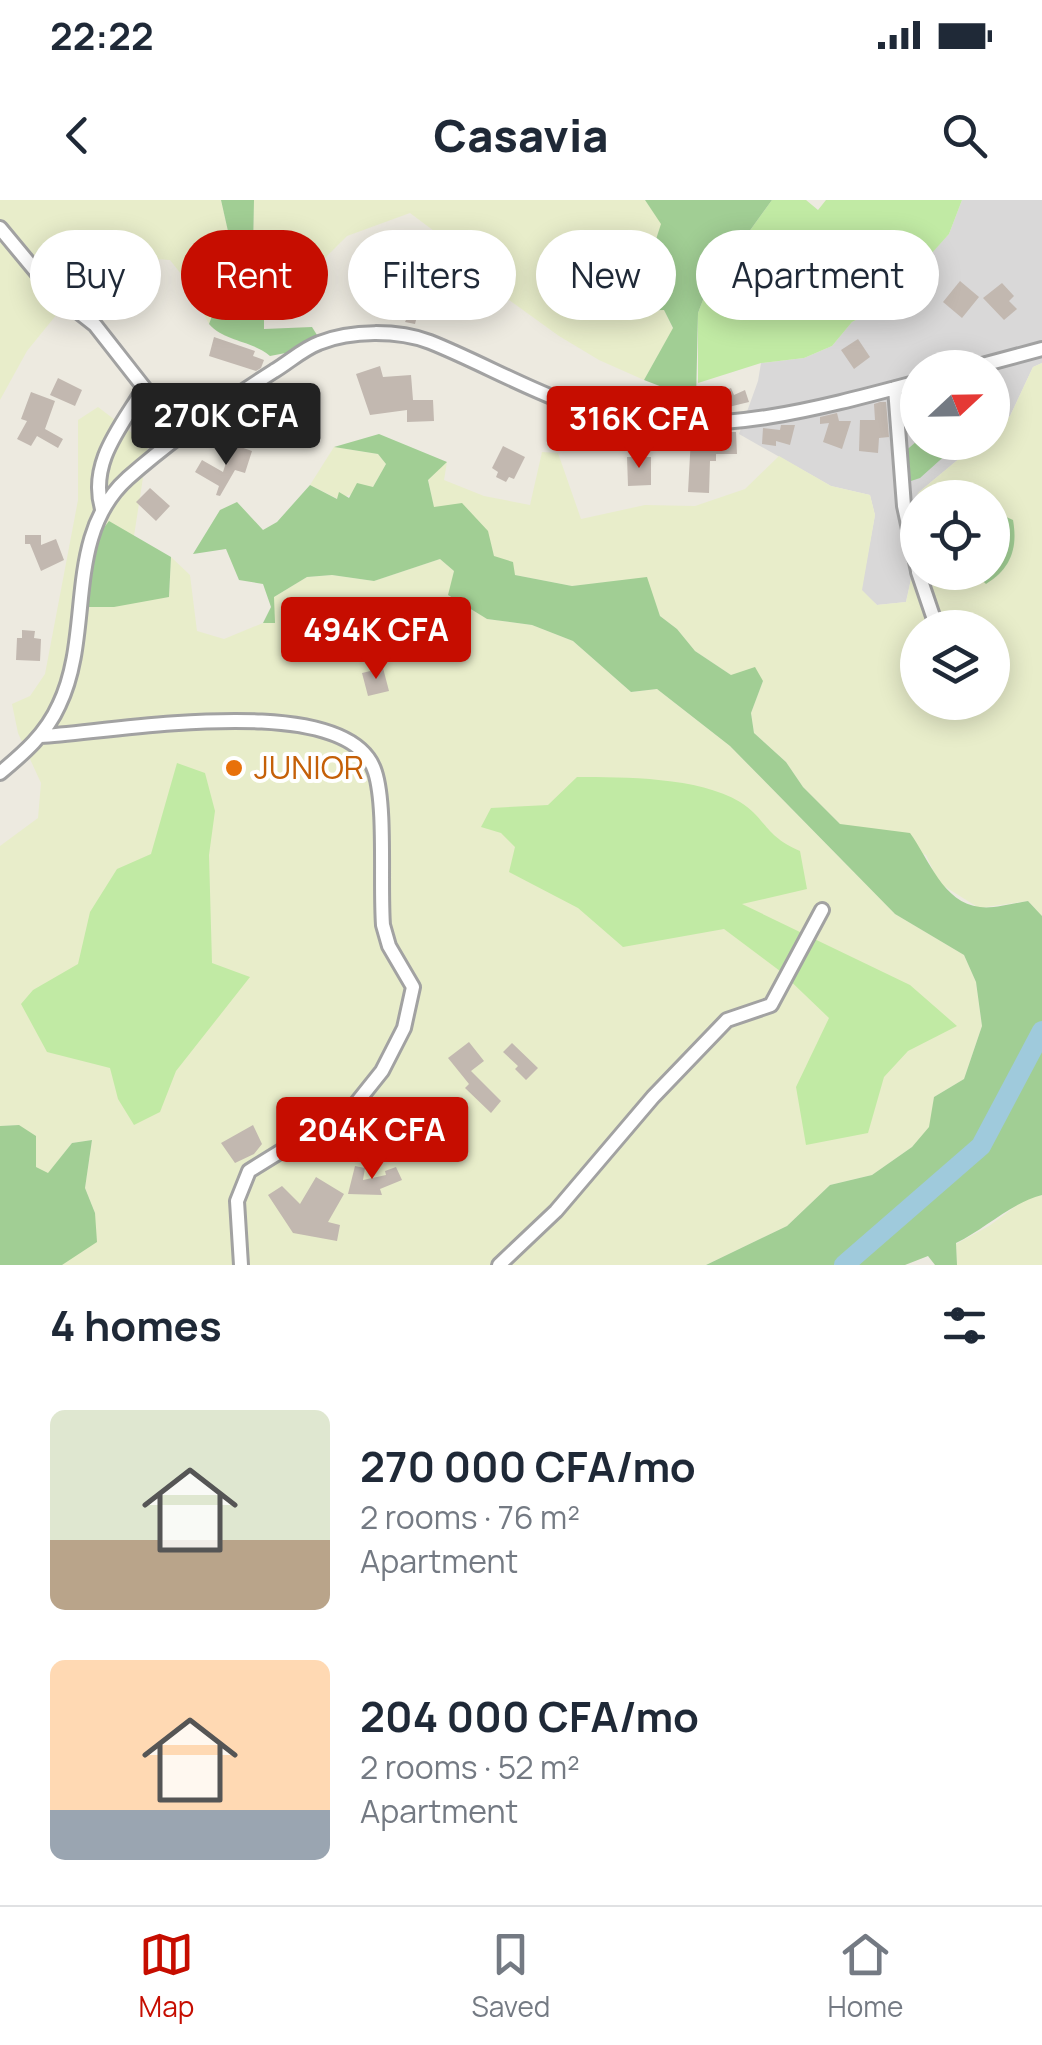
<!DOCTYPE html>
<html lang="en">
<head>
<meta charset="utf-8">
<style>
  body { margin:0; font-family:Manrope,sans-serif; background:#f6f6f7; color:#1f2937; height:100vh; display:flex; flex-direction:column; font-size:38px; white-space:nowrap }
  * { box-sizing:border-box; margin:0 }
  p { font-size:32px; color:#747a83 }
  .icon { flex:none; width:55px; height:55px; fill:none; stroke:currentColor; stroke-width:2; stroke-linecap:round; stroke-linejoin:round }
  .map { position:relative; height:1065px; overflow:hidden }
  .side { display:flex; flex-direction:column; background:#fff; flex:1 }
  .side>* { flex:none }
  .hud { position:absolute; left:30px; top:30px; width:982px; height:90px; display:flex; gap:20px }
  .needle { width:65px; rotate:68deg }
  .buttons { position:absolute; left:900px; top:150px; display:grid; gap:20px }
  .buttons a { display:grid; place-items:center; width:110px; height:110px; border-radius:50%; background:#fff; box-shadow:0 5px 25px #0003; font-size:50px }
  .price { position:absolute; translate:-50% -85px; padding:0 22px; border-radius:10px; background:#c60d00; color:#fff; font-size:32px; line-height:65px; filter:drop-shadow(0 2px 5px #0008) }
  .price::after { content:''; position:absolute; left:50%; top:60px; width:30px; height:22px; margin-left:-15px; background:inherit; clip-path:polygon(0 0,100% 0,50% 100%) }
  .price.selected { background:#222; color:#fff }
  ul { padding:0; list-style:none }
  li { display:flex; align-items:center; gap:30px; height:250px; padding:0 50px }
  li span { display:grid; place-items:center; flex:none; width:280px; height:200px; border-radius:15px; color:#555 }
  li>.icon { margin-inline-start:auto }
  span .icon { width:120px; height:120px; fill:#fffc; stroke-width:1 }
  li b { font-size:42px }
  h2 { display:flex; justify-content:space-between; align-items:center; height:120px; padding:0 50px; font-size:42px }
  .pill { padding:0 35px; border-radius:45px; background:#fff; box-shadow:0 5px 25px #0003; font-size:35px; line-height:90px }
  .pill.selected { background:#c60d00; color:#fff }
  .status { display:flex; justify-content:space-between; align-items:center; height:70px; padding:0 50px; background:#fff; direction:ltr }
  .status svg { height:28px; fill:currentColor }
  header { display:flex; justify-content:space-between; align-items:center; height:130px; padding:0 50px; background:#fff; font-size:45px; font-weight:800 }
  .tabs { display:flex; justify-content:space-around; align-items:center; height:140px; border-top:2px solid #e0e1e3; background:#fff; font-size:28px; color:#747a83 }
  .tabs a { display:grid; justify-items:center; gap:5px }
  .tabs .selected { color:#c60d00 }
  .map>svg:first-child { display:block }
  .residential { fill:#d9d8d8 }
  .farmland { fill:#e8edca; fill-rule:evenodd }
  .grass { fill:#c1eaa4 }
  .forest { fill:#a1ce94 }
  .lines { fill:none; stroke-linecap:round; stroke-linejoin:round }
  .river { stroke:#9fcadc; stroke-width:20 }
  .building { fill:#c2b8b0 }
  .minor-casing { stroke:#a2a2a2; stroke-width:18 }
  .minor { stroke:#fff; stroke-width:12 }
  .food-dot { fill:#e8710a; stroke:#fff; stroke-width:4 }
  .labels { text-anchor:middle; stroke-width:8; stroke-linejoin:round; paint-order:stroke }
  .food-label { font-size:32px; fill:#c56008; stroke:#fff; text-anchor:start }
</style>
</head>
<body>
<div class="status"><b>22:22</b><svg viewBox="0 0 49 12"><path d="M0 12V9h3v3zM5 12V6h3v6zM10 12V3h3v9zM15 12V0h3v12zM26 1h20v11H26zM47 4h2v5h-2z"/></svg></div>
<header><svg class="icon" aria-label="back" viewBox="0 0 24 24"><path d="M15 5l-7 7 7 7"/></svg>Casavia<svg class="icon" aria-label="search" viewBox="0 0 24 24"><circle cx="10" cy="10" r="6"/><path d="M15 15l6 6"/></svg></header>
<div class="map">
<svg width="1042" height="1065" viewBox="0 0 1042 1065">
  <rect width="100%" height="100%" fill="#edeae0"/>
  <path class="residential" d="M962 0H1042V163L1033 167 1010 216 993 231 992 168H918L917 241 897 258 943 255 959 243H978L919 292 900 324 911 379 906 402 877 405 861 391 875 315 870 295 831 286 739 234 758 181 761 163 804 158 832 146 852 122 881 107 949 34Z"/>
  <path class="farmland" d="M0 0H221L234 58 209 124 188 83 170 60 124 57 66 103 27 151 0 200Z
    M254 0H645L662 24 649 56 636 111 664 110 673 129 644 180 599 160 559 136 505 97 458 49 410 13 347 36 325 58 258 68 253 51Z
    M1042 163V716L1028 701 979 708 939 683 926 655 840 624 803 587 786 562 754 533 751 513 763 481 731 475 695 451 677 429 660 416 646 378 572 386 515 375 494 356 487 331 434 308 428 279 447 262 444 280 484 296 530 305 542 252 558 253 581 319 645 305 695 306 745 289 779 256 831 286 870 295 875 315 862 390 877 405 906 402 911 379 900 325 919 292 978 243 992 242 993 231 1010 216 1033 167ZM918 298H992V372H918ZM918 428H992V502H918Z
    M98 207 148 245 134 336 109 322 97 338 89 406 169 397 171 357 190 375 197 431 224 439 263 423H274V397L307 377 332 375 374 381 440 359 454 371 449 396 487 419 532 425 573 441 631 492 657 489 730 546 895 714 964 755 976 782 982 826 964 879 934 897 930 927 912 947 872 975 830 985 787 1026 706 1065H62L95 1013 85 988 92 940 72 943 48 974 36 968 19 925 0 926V646L38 618 41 583 18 533 12 504 30 496 45 474 78 300V220Z
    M334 247 378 254 386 264 373 287 338 299 310 285Z
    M1042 995V1065H957L956 1044 989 1026 1024 1000Z"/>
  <path class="grass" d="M772 0H806L818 10 826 0H962L949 34 914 73 881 107 852 122 832 146 804 158 761 163 698 183V113L709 84 715 50 741 43Z
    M177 563 205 573 215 611 209 655 212 763 250 777 176 871 160 912 134 925 118 899 110 868 47 852 21 804 33 790 78 764 90 712 117 669 151 654Z
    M577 577C624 577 699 577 740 602 766 618 764 636 800 651L807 689 742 704 910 785 957 826 908 851 884 877 868 933 806 945 796 887 829 818 780 771 724 729 623 747 578 708 509 672 515 647 501 633 481 627 491 608 548 605Z"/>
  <path class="forest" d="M221 0H254L253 51 264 106V129L312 127 317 135 296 151 270 156C251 140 225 142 209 124L234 58Z
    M645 0H772L741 43 715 51 709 84 698 113 696 200 644 180 673 128 664 110 636 111 622 99 640 88 661 24Z
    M379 234 447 262 428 280 434 307 462 303 488 331 494 356 513 362 515 375 572 386 647 377 660 416 677 429 695 451 731 475 755 467 763 481 751 513 754 533 786 562 803 587 840 624 910 633C929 659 943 703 980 707 994 709 1014 703 1028 701L1042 716V995C1011 1003 985 1029 956 1043L957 1065H935L928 1056 905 1065H706L787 1026 830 985 872 975 912 947 929 927 934 897 964 879 982 826 976 782 964 755 895 714 730 546 657 489 631 492 573 441 532 425 487 419 448 395 454 371 440 359 374 381 332 375 307 377 274 397 275 423H263L271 407 263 384 239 380 226 349 193 354 220 310 237 302 263 330 277 322 310 285 337 299 339 292 349 298 357 283 373 287 386 264 378 254 334 247Z
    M917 241 959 243 920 278 905 283 897 258Z
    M993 311 1013 320C1018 348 1011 369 986 384L974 373 992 372Z
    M109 321 171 357 169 397 114 407H88L96 338Z
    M19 925 36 936V967L48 973 72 943 92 940 85 988 95 1013 97 1042 62 1065H0V926Z"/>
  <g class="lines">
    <path class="river" d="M844 1065 981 946 1042 831"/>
  </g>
  <path class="building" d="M960 81 979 97 962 118 943 102Z
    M1002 83 1014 96 1009 101 1017 109 1004 120 983 98Z
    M426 90 448 95 443 118 418 112 415 124 405 122 407 118 378 113 381 96 412 102 415 92 425 95Z
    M214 137 255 151 253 156 264 160 261 168 256 171 209 156Z
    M858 139 870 157 854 169 841 150Z
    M380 166 383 177 411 175 413 200H433L434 221 407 222V210L370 215 356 174Z
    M58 178 82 190 75 206 50 195Z
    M194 183 214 192 210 202 180 218 167 201 175 195 183 207Z
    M731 188 734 195 745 190 749 202 704 213 699 201Z
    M31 192 55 201 45 229 63 239 58 248 37 236 31 246 17 239 27 221 21 219Z
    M266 192 279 203 287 193 315 215 302 230 298 226 290 243 250 227Z
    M880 202H886L889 237 879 238 878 253 859 251 860 220H875L874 204Z
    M837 213 839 221H851L842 249 823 242 829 223 820 224V217Z
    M781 225H795L790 245 776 241V246L762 244 763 228 780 230Z
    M721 232H736L737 254H716V261H710L709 293 688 292 691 237H721Z
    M232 244 252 251 245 273 235 270 220 296 216 295 219 286 195 272 202 260 223 272Z
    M503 246 525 257 514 279 509 277 506 282 496 277 498 272 492 268Z
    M627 257H651V285L628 286Z
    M150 288 170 306 156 321 136 302Z
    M25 335H41V345L56 339 64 360 41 371 30 344H25Z
    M22 430 35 431 34 438 41 439 40 461 16 460 17 438H22Z
    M383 468 389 491 368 496 362 473Z
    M469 842 484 861 471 871 501 901 491 913 465 888 469 884 448 858Z
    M512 843 538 868 526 880 515 869 518 866 503 852Z
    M253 925 262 944 254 954 235 963 221 943Z
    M355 966 365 968 363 980 386 975 385 971 396 967 402 980 380 989 382 995 348 994Z
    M316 977 344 994 328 1022 340 1025 337 1041 293 1033 268 995 282 986 300 1004Z"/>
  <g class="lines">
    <defs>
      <path id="minor" d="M0 28 53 92 95 125 182 236
        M971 168 1042 149
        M895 188 904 306 918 371
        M102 309C89 263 120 228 143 190
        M918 372 937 428
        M41 536C108 533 349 487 375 572 386 606 380 684 383 725L389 746 413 787 404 828 382 871 354 906 249 971 237 1001 241 1065
        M0 573C24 553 46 534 59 505 94 433 63 336 128 278 172 239 224 203 274 171 289 162 303 149 319 143 351 130 398 130 430 142 495 168 557 208 627 219 724 235 824 207 918 182
        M499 1065 556 1011 653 897 727 820 771 805 822 710"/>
    </defs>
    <use href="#minor" class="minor-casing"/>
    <use href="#minor" class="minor"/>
  </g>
  <circle class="food-dot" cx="234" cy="568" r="10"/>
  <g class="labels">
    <g class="food-label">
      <text x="254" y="579">JUNIOR</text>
    </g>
  </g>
</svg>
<div class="buttons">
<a><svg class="needle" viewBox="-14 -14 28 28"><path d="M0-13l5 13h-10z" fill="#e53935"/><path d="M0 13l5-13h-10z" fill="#747a83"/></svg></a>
<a><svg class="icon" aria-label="locate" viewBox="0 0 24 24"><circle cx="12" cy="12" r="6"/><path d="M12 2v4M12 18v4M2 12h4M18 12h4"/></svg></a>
<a><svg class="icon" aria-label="layers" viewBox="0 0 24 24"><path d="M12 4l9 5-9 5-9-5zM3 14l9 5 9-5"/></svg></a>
</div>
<b class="price selected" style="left:226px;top:268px">270K CFA</b>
<b class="price" style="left:639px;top:271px">316K CFA</b>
<b class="price" style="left:376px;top:482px">494K CFA</b>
<b class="price" style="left:372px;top:982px">204K CFA</b>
<div class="hud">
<a class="pill">Buy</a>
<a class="pill selected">Rent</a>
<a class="pill">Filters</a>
<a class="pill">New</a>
<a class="pill">Apartment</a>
</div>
</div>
<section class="side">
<h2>4 homes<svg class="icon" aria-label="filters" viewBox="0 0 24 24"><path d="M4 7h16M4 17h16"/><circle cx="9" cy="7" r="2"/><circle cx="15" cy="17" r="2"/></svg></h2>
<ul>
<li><span style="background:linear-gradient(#dfe7d0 65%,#b9a48a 0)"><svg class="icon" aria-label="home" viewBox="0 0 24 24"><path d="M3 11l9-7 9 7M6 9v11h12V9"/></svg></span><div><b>270 000 CFA/mo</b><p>2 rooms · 76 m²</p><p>Apartment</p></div></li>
<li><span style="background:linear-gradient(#ffd9b3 75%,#9aa5b1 0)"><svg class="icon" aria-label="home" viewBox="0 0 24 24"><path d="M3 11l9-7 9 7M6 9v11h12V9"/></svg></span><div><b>204 000 CFA/mo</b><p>2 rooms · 52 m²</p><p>Apartment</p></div></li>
</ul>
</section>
<nav class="tabs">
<a class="selected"><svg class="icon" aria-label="map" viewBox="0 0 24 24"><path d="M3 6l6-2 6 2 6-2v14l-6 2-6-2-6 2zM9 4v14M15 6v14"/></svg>Map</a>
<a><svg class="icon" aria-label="saved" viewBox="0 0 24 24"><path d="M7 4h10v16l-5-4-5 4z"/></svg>Saved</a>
<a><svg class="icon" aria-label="home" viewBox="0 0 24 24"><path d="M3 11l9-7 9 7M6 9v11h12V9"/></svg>Home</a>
</nav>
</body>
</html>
